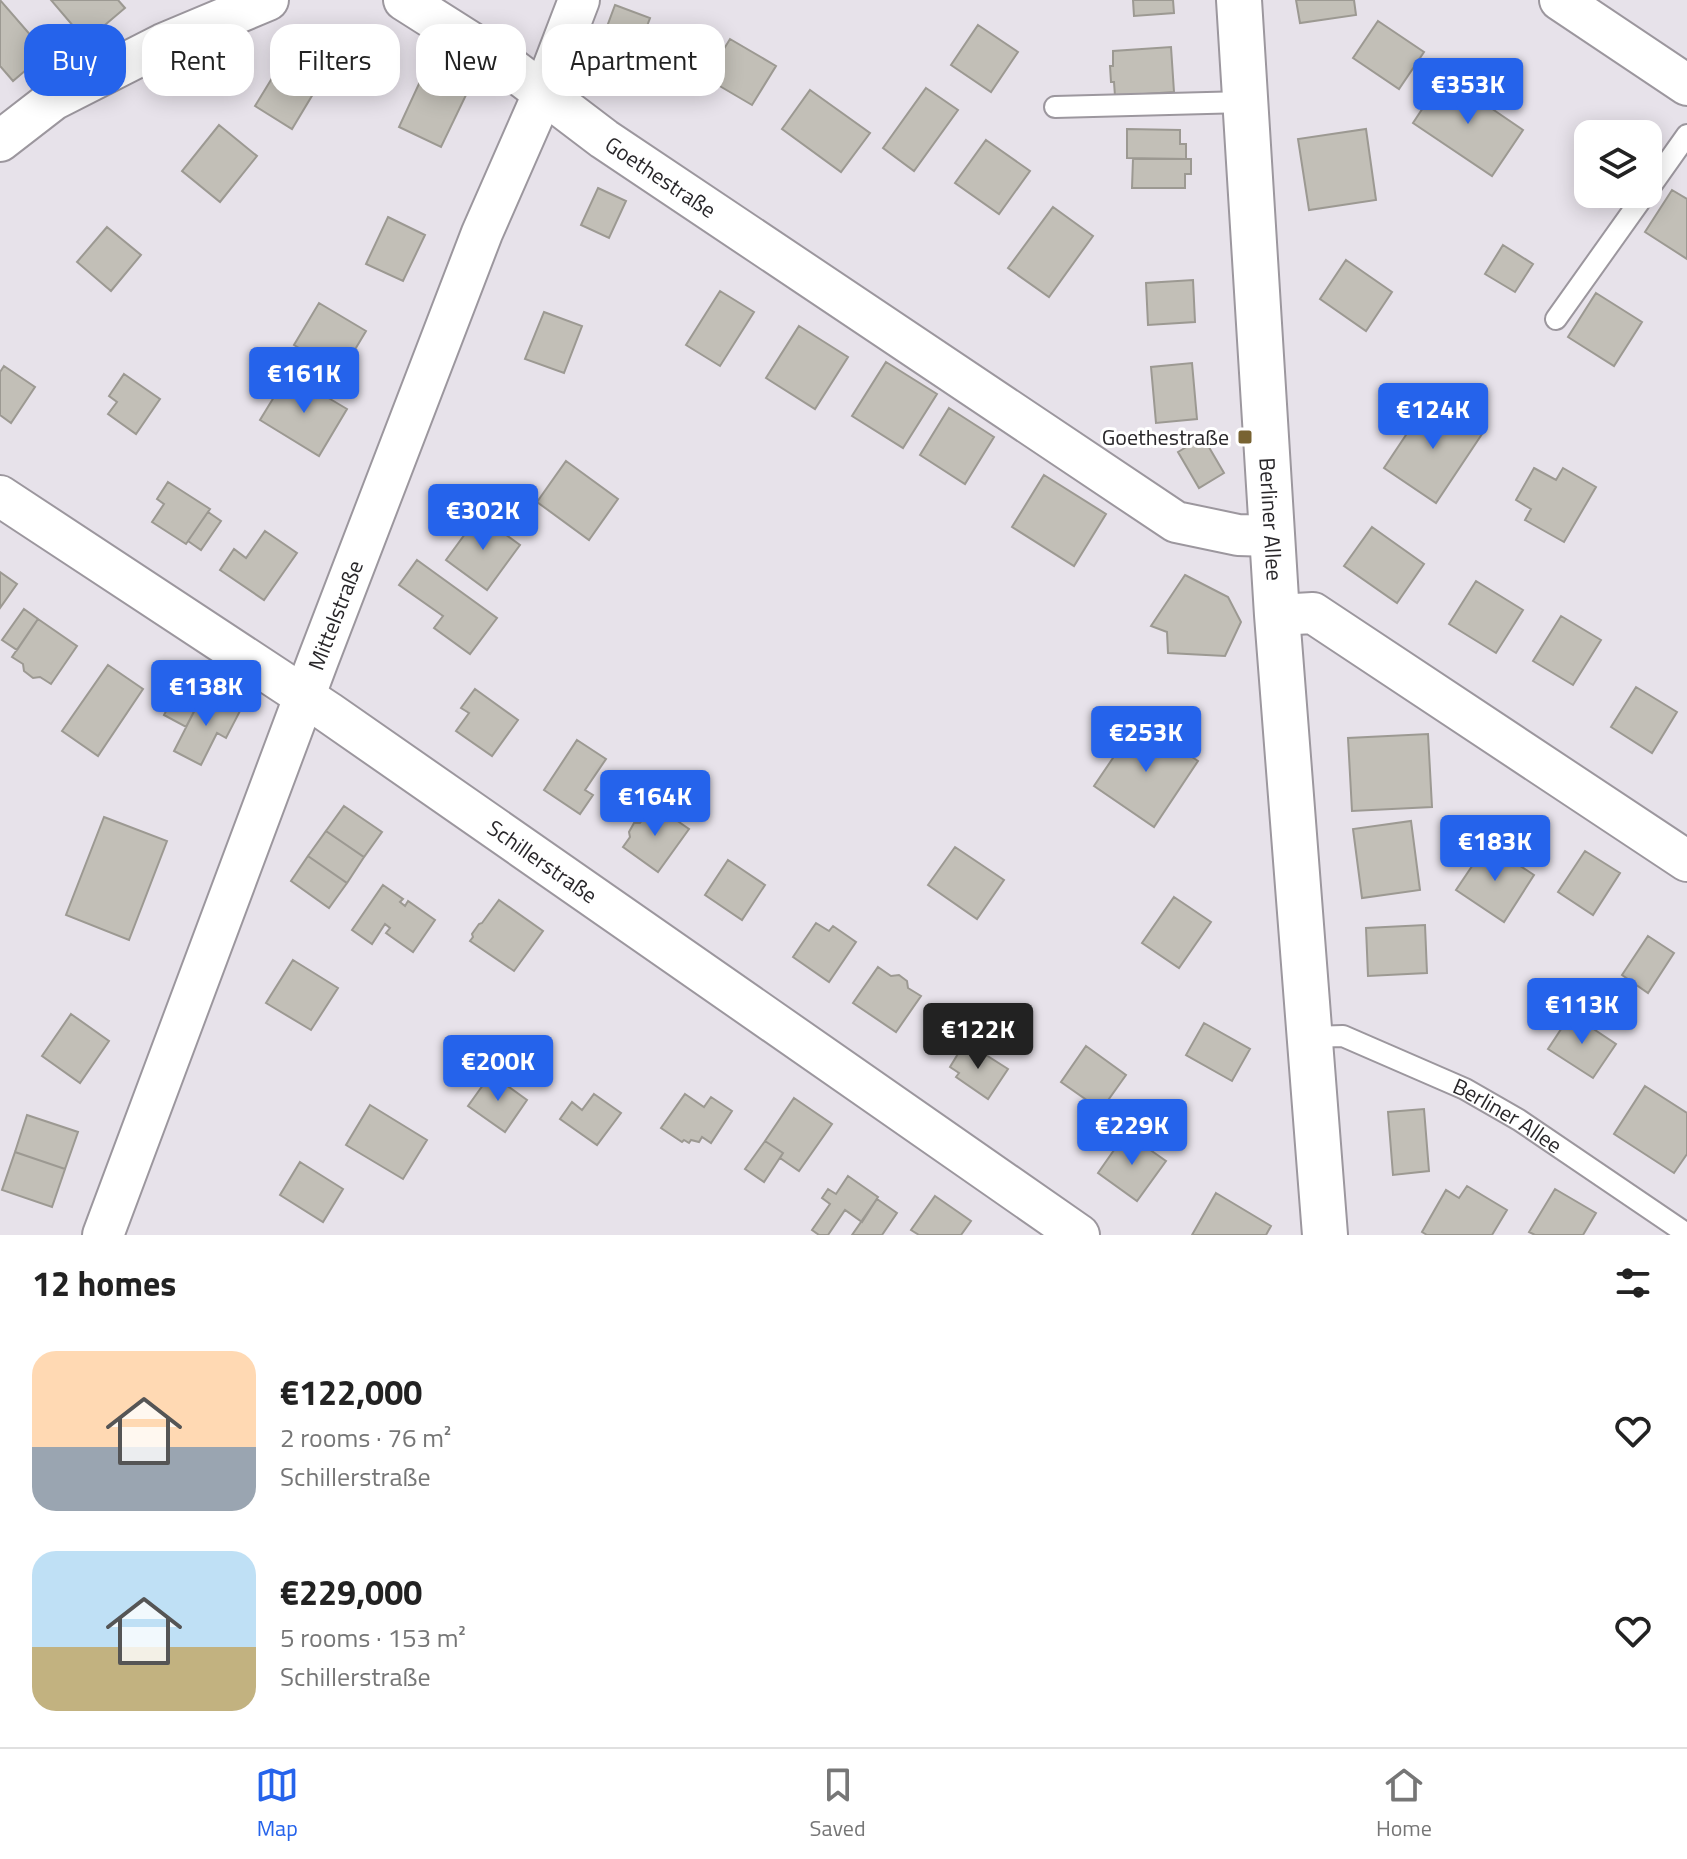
<!DOCTYPE html>
<html lang="en">
<head>
<meta charset="utf-8">
<style>
  body { margin:0; font-family:"Titillium Web",sans-serif; background:#f2f2f2; color:#222; height:100vh; display:flex; flex-direction:column; font-size:30px; white-space:nowrap }
  * { box-sizing:border-box; margin:0 }
  p { font-size:26px; color:#767676 }
  .icon { flex:none; width:44px; height:44px; fill:none; stroke:currentColor; stroke-width:2; stroke-linecap:round; stroke-linejoin:round }
  .map { position:relative; height:1235px; overflow:hidden }
  .drawer { display:flex; flex-direction:column; background:#fff; flex:1 }
  .drawer>* { flex:none }
  .top-card { position:absolute; left:24px; top:24px; width:800px; height:72px; display:flex; gap:16px }
  .tools { position:absolute; left:1574px; top:120px; display:grid; gap:16px }
  .tools a { display:grid; place-items:center; width:88px; height:88px; border-radius:16px; background:#fff; box-shadow:0 4px 20px #0003; font-size:40px }
  .price { position:absolute; translate:-50% -68px; padding:0 18px; border-radius:8px; background:#2563eb; color:#fff; font-size:26px; line-height:52px; filter:drop-shadow(0 2px 4px #0008) }
  .price::after { content:''; position:absolute; left:50%; top:48px; width:24px; height:18px; margin-left:-12px; background:inherit; clip-path:polygon(0 0,100% 0,50% 100%) }
  .price.current { background:#222; color:#fff }
  ul { padding:0; list-style:none }
  li { display:flex; align-items:center; gap:24px; height:200px; padding:0 32px }
  li span { display:grid; place-items:center; flex:none; width:224px; height:160px; border-radius:24px; color:#555 }
  li>.icon { margin-inline-start:auto }
  span .icon { width:96px; height:96px; fill:#fffc; stroke-width:1 }
  li b { font-size:34px }
  h2 { display:flex; justify-content:space-between; align-items:center; height:96px; padding:0 32px; font-size:34px }
  .tag { padding:0 28px; border-radius:24px; background:#fff; box-shadow:0 4px 20px #0003; font-size:28px; line-height:72px }
  .tag.current { background:#2563eb; color:#fff }
  .tab-bar { display:flex; justify-content:space-around; align-items:center; height:112px; border-top:2px solid #e0e0e0; background:#fff; font-size:22px; color:#767676 }
  .tab-bar a { display:grid; justify-items:center; gap:4px }
  .tab-bar .current { color:#2563eb }
  .map>svg:first-child { display:block }
  .building { fill:#c2bfb7; stroke:#9c9992; stroke-width:2 }
  .lines { fill:none; stroke-linecap:round; stroke-linejoin:round }
  .lane-casing { stroke:#9c979e; stroke-width:24 }
  .street-casing { stroke:#9c979e; stroke-width:44 }
  .secondary-casing { stroke:#9c979e; stroke-width:48 }
  .lane { stroke:#fff; stroke-width:20 }
  .street { stroke:#fff; stroke-width:40 }
  .secondary { stroke:#fff; stroke-width:44 }
  .poi-dot { fill:#786332; stroke:#fff; stroke-width:3 }
  .labels { text-anchor:middle; stroke-width:6; stroke-linejoin:round; paint-order:stroke }
  .street-label { font-size:22px; fill:#29272a; stroke:#fff }
  .poi-label { font-size:22px; fill:#29272a; stroke:#fff; text-anchor:end }
</style>
</head>
<body>
<div class="map">
<svg width="1687" height="1235" viewBox="0 0 1687 1235">
  <rect width="100%" height="100%" fill="#e7e2ea"/>
  <path class="building" d="M0 0 46 53 13 81 0 66Z
    M51 0H118L125 8 86 41Z
    M1133 0H1173L1174 13 1134 16Z
    M1296 0H1354L1356 15 1300 23Z
    M615 5 650 18 630 72 595 59Z
    M1378 21 1424 52 1399 89 1353 58Z
    M978 25 1018 52 991 92 951 65Z
    M730 39 776 66 752 105 706 78Z
    M1171 47 1174 92 1115 96 1114 82H1111L1110 66H1113V51Z
    M288 52 325 74 292 129 255 106Z
    M423 75 466 95 441 147 399 127Z
    M1444 76 1523 130 1492 176 1413 123Z
    M926 88 958 110 914 171 883 148Z
    M810 90 870 133 841 172 782 129Z
    M219 125 257 156 220 202 182 171Z
    M1127 129 1180 130V144H1186V159L1127 158Z
    M1366 129 1376 200 1309 210 1298 139Z
    M986 140 1030 171 999 214 955 183Z
    M1133 159H1191V174H1185V188H1132Z
    M598 188 626 201 609 238 581 225Z
    M1672 190 1687 199V259L1645 232Z
    M1053 207 1093 236 1049 297 1008 268Z
    M388 217 425 235 403 281 366 264Z
    M107 227 141 255 111 291 77 262Z
    M1503 245 1533 264 1515 292 1485 274Z
    M1346 260 1392 292 1366 331 1320 299Z
    M1193 280 1195 322 1148 325 1146 283Z
    M720 291 754 312 720 366 686 345Z
    M1596 293 1642 322 1614 366 1568 337Z
    M319 303 366 331 341 373 294 345Z
    M544 312 582 326 564 373 525 359Z
    M799 326 848 357 815 409 766 378Z
    M886 362 937 394 903 448 852 416Z
    M1192 363 1197 419 1156 423 1151 367Z
    M4 366 35 387 11 423 0 415V372Z
    M124 374 160 399 136 434 108 414 117 402 109 396Z
    M288 374 347 409 319 456 260 420Z
    M1430 399 1482 434 1436 503 1384 468Z
    M949 408 994 437 965 484 920 455Z
    M1203 437 1224 473 1199 488 1178 452Z
    M566 461 618 499 589 540 537 502Z
    M1534 468 1556 480 1563 468 1596 487 1564 542 1525 520 1531 509 1516 500Z
    M1044 475 1106 514 1074 566 1012 527Z
    M168 482 210 509 186 544 152 522 164 504 157 499Z
    M208 512 221 521 201 550 188 541Z
    M479 515 520 545 487 590 446 560Z
    M1372 527 1424 564 1397 603 1344 566Z
    M265 531 297 553 264 600 220 570 234 549 246 558Z
    M417 560 497 618 470 654 434 628 443 616 399 585Z
    M0 572 17 584 0 608Z
    M1185 575 1228 597 1241 622 1225 656 1168 653 1167 632 1151 626Z
    M1476 581 1523 610 1496 653 1449 624Z
    M24 609 38 619 17 650 2 640Z
    M1561 616 1601 640 1573 685 1533 661Z
    M38 619 77 646 51 684 40 677 33 678 24 671 23 664 12 657Z
    M108 665 143 689 98 756 62 731Z
    M182 681 204 692 186 727 164 715Z
    M1636 687 1677 712 1652 753 1611 727Z
    M475 689 518 720 492 756 456 731 469 713 461 708Z
    M204 692 240 711 226 738 217 733 201 765 174 751Z
    M1138 721 1198 761 1154 827 1094 786Z
    M1428 734 1432 807 1352 811 1348 738Z
    M577 740 606 759 585 790 593 795 580 814 544 790Z
    M653 804 689 829 658 872 623 847 630 837 629 832 634 823H640Z
    M344 806 382 832 364 857 326 831Z
    M104 817 167 841 129 940 66 915Z
    M1411 821 1420 890 1362 898 1353 829Z
    M326 831 364 857 347 883 308 856Z
    M1487 844 1534 875 1504 922 1456 890Z
    M955 847 1004 880 977 919 928 885Z
    M1585 851 1620 873 1593 915 1558 892Z
    M308 856 347 883 329 908 291 881Z
    M728 860 765 885 742 920 705 895Z
    M383 885 403 899 400 902 405 906 408 901 435 920 413 952 386 933 390 928 385 924 372 944 352 930Z
    M1174 897 1211 922 1179 968 1142 943Z
    M499 900 543 931 514 971 470 941 473 937 472 934 479 924 482 923Z
    M816 923 829 931 833 926 856 942 829 982 793 957Z
    M1425 925 1427 973 1368 976 1366 928Z
    M1648 936 1674 953 1648 993 1622 975Z
    M293 960 338 988 311 1030 266 1003Z
    M878 967 891 976 899 975 907 981 908 988 921 996 896 1032 853 1003Z
    M71 1014 109 1041 80 1083 42 1056Z
    M1571 1014 1616 1044 1593 1078 1548 1049Z
    M1204 1023 1250 1049 1232 1081 1186 1055Z
    M964 1044 973 1050 975 1048 1008 1069 988 1099 956 1077 959 1073 950 1067Z
    M1086 1046 1126 1075 1101 1110 1061 1082Z
    M491 1074 527 1100 505 1132 468 1106Z
    M1645 1086 1687 1113V1154L1674 1173 1614 1134Z
    M594 1094 621 1113 597 1145 560 1119 572 1102 582 1110Z
    M685 1094 704 1107 711 1097 732 1111 711 1143 702 1137 699 1142 691 1140 689 1143 684 1140 682 1142 661 1128Z
    M794 1098 832 1124 799 1171 780 1158 783 1153 765 1141Z
    M370 1105 427 1140 403 1179 346 1145Z
    M1424 1109 1429 1171 1393 1175 1388 1112Z
    M27 1115 78 1132 65 1169 15 1152Z
    M1126 1133 1166 1161 1137 1201 1098 1173Z
    M765 1141 783 1153 764 1182 745 1169Z
    M15 1152 65 1169 52 1207 2 1190Z
    M300 1162 343 1189 323 1222 280 1195Z
    M848 1176 878 1197 862 1222 845 1210 828 1235H819L812 1230 830 1204 822 1198 828 1189 836 1194Z
    M1467 1186 1507 1210 1492 1235H1427L1422 1232 1446 1190 1459 1198Z
    M1555 1189 1596 1213 1583 1235H1535L1529 1232Z
    M1216 1193 1271 1226 1266 1235H1192Z
    M935 1196 971 1221 961 1235H919L911 1230Z
    M877 1199 897 1213 882 1235H852Z"/>
  <g class="lines">
    <defs>
      <g id="lane">
        <path d="M1055 107 1245 102"/>
        <path d="M1648 190 1687 135"/>
        <path d="M1556 319 1645 194"/>
        <path id="s1" d="M1310 1037 1343 1036 1465 1089 1519 1120 1687 1234"/>
      </g>
      <g id="street">
        <path id="s2" d="M404 0 508 66 604 139 1176 522 1238 535 1272 536"/>
        <path d="M1560 0 1687 85"/>
        <path d="M0 141 53 100 163 44 268 0"/>
        <path id="s3" d="M0 496 328 712 1079 1235"/>
        <path d="M1277 615 1313 613 1687 861"/>
        <path id="s4" d="M103 1235 318 660 482 233 543 94 579 0"/>
      </g>
      <g id="secondary">
        <path id="s5" d="M1239 0 1277 615 1325 1235"/>
      </g>
    </defs>
    <use href="#lane" class="lane-casing"/>
    <use href="#street" class="street-casing"/>
    <use href="#secondary" class="secondary-casing"/>
    <use href="#lane" class="lane"/>
    <use href="#street" class="street"/>
    <use href="#secondary" class="secondary"/>
  </g>
  <rect class="poi-dot" x="1237" y="429" width="16" height="16" rx="4"/>
  <g class="labels">
    <g class="street-label">
      <text dy="8" stroke="none"><textPath href="#s2" startOffset="312">Goethestraße</textPath></text>
      <text dy="8" stroke="none"><textPath href="#s5" startOffset="520">Berliner Allee</textPath></text>
      <text dy="8" stroke="none"><textPath href="#s4" startOffset="662">Mittelstraße</textPath></text>
      <text dy="8" stroke="none"><textPath href="#s3" startOffset="654">Schillerstraße</textPath></text>
      <text dy="8" stroke="none"><textPath href="#s1" startOffset="216">Berliner Allee</textPath></text>
    </g>
    <g class="poi-label">
      <text x="1229" y="445">Goethestraße</text>
    </g>
  </g>
</svg>
<div class="tools">
<a><svg class="icon" aria-label="layers" viewBox="0 0 24 24"><path d="M12 4l9 5-9 5-9-5zM3 14l9 5 9-5"/></svg></a>
</div>
<b class="price" style="left:1468px;top:126px">€353K</b>
<b class="price" style="left:304px;top:415px">€161K</b>
<b class="price" style="left:1433px;top:451px">€124K</b>
<b class="price" style="left:483px;top:552px">€302K</b>
<b class="price" style="left:206px;top:728px">€138K</b>
<b class="price" style="left:1146px;top:774px">€253K</b>
<b class="price" style="left:655px;top:838px">€164K</b>
<b class="price" style="left:1495px;top:883px">€183K</b>
<b class="price" style="left:1582px;top:1046px">€113K</b>
<b class="price current" style="left:978px;top:1071px">€122K</b>
<b class="price" style="left:498px;top:1103px">€200K</b>
<b class="price" style="left:1132px;top:1167px">€229K</b>
<div class="top-card">
<a class="tag current">Buy</a>
<a class="tag">Rent</a>
<a class="tag">Filters</a>
<a class="tag">New</a>
<a class="tag">Apartment</a>
</div>
</div>
<section class="drawer">
<h2>12 homes<svg class="icon" aria-label="filters" viewBox="0 0 24 24"><path d="M4 7h16M4 17h16"/><circle cx="9" cy="7" r="2"/><circle cx="15" cy="17" r="2"/></svg></h2>
<ul>
<li><span style="background:linear-gradient(#ffd9b3 60%,#9aa5b1 0)"><svg class="icon" aria-label="home" viewBox="0 0 24 24"><path d="M3 11l9-7 9 7M6 9v11h12V9"/></svg></span><div><b>€122,000</b><p>2 rooms · 76 m²</p><p>Schillerstraße</p></div><svg class="icon" aria-label="heart" viewBox="0 0 24 24"><path d="M12 20l-8-8c-3-5 5-10 8-4 3-6 11-1 8 4z"/></svg></li>
<li><span style="background:linear-gradient(#bfe0f5 60%,#c2b280 0)"><svg class="icon" aria-label="home" viewBox="0 0 24 24"><path d="M3 11l9-7 9 7M6 9v11h12V9"/></svg></span><div><b>€229,000</b><p>5 rooms · 153 m²</p><p>Schillerstraße</p></div><svg class="icon" aria-label="heart" viewBox="0 0 24 24"><path d="M12 20l-8-8c-3-5 5-10 8-4 3-6 11-1 8 4z"/></svg></li>
</ul>
</section>
<nav class="tab-bar">
<a class="current"><svg class="icon" aria-label="map" viewBox="0 0 24 24"><path d="M3 6l6-2 6 2 6-2v14l-6 2-6-2-6 2zM9 4v14M15 6v14"/></svg>Map</a>
<a><svg class="icon" aria-label="saved" viewBox="0 0 24 24"><path d="M7 4h10v16l-5-4-5 4z"/></svg>Saved</a>
<a><svg class="icon" aria-label="home" viewBox="0 0 24 24"><path d="M3 11l9-7 9 7M6 9v11h12V9"/></svg>Home</a>
</nav>
</body>
</html>
